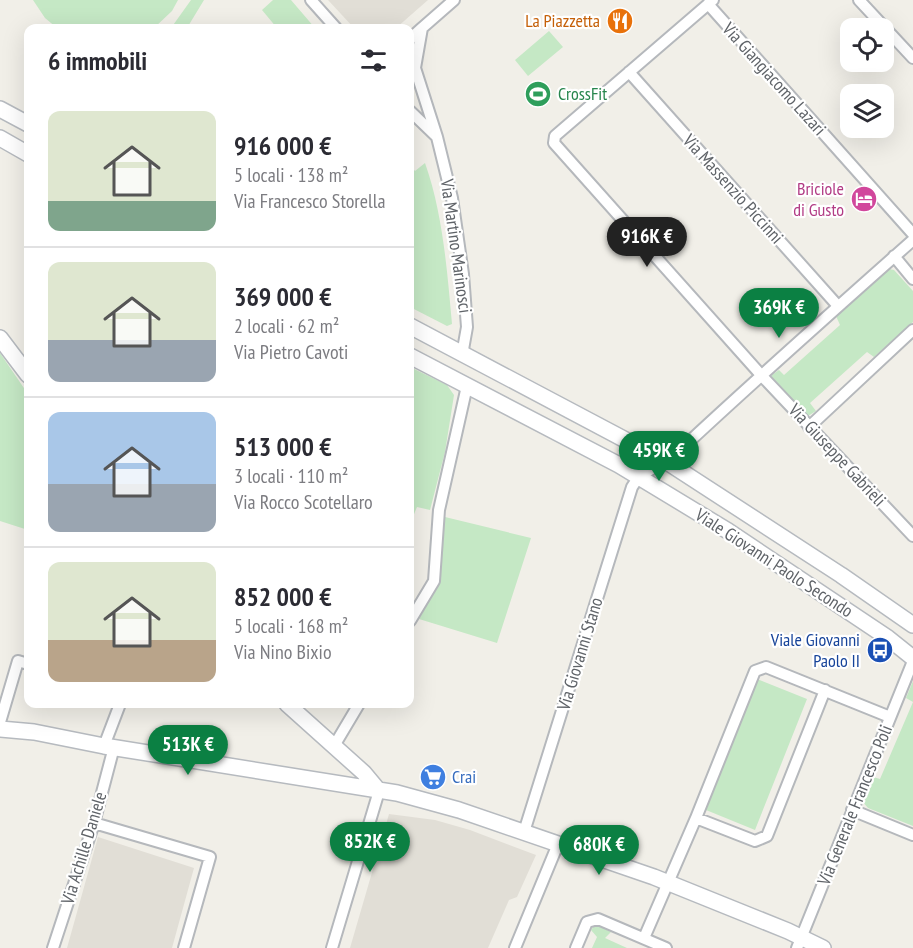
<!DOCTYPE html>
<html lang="it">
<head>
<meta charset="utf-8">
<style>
  body { margin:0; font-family:"PT Sans Narrow",sans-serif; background:#f2f2f3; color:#2b2b33; height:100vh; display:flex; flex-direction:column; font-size:22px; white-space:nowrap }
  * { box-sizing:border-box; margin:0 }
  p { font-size:20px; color:#7c7c81 }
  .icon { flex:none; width:33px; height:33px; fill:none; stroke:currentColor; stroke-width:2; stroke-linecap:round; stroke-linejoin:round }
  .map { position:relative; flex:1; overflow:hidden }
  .drawer { position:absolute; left:24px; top:24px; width:390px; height:684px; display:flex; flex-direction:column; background:#fff; border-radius:12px; box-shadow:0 6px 24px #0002 }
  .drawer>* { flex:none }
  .controls { position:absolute; left:840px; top:18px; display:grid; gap:12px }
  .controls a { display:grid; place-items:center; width:54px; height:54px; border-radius:12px; background:#fff; box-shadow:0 6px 24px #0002; font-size:30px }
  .price { position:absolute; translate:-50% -51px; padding:0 14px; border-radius:21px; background:#0b8043; color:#fff; font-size:20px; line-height:39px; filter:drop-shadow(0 2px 3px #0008) }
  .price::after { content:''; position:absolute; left:50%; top:36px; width:18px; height:14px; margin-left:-9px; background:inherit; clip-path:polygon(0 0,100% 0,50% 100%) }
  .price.current { background:#222; color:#fff }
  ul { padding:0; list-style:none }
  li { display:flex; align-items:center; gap:18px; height:150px; padding:0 24px }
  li+li { border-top:2px solid #e1e1e2 }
  li span { display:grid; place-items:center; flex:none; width:168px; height:120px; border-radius:12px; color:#555 }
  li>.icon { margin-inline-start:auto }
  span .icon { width:72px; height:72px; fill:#fffc; stroke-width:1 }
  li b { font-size:26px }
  h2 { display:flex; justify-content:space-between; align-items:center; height:72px; padding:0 24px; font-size:26px }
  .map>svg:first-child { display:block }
  .education { fill:#e1ded6 }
  .green { fill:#c5e8c5 }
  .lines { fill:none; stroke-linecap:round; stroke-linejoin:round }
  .street-casing { stroke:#b5b8bc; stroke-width:14 }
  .secondary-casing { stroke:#b6babf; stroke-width:18 }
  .street { stroke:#fff; stroke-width:10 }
  .secondary { stroke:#fff; stroke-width:15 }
  .labels { text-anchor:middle; stroke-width:4.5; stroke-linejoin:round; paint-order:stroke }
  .food-label { font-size:18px; fill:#c56008; stroke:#fff; text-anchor:end }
  .street-label { font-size:18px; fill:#5f6368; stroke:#fff }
  .leisure-label { font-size:18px; fill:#27864d; stroke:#fff; text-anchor:start }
  .hotel-label { font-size:18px; fill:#b23c85; stroke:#fff; text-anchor:end }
  .transit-label { font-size:18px; fill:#164399; stroke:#fff; text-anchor:end }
  .shop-label { font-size:18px; fill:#366cbe; stroke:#fff; text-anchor:start }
</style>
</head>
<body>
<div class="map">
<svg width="913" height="948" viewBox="0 0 913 948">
  <rect width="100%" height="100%" fill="#f1efe8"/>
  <path class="education" d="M328 0H428L396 28H354Z
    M389 814 435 820 470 830 536 855 517 897 509 900 488 948H350Z
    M98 837 194 868 172 948H67Z"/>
  <path class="green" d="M33 0H178L172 11 154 28H57L45 18Z
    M191 0H204L187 28H171Z
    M273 0H291L315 28H277L262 10Z
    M549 31 563 47 528 76 515 60Z
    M425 163C443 214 447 270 452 324L447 326 410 307V165L415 171Z
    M889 269 894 270 913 291V322L874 357 867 352 810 403 816 411 808 416 772 377V375L779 370 784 375 840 325 836 316Z
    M0 353 28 394V530L0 521Z
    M410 367 447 385 454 395 445 452 430 510 417 507 410 524Z
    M445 517 531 538 497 643 419 619 438 585Z
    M757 679 807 699 755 830 706 810Z
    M913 681V826L868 808 862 801 873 777 880 779 913 702 906 698Z
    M594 926H598L611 932 605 938 627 948H592L597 937 591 930Z"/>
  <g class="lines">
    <defs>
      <path id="street" d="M311 0 336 28
        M454 0 422 28 415 68 437 137 452 198 463 274 467 327 462 355
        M713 0 555 136 554 143 761 375 913 536
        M859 0 913 58
        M708 4 913 234
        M410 39 422 28
        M629 72 838 306
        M410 111 437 137
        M894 256 913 279
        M809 427 913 330
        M410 621 434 581 439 510 467 386
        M825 690 767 836 755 841 696 818 755 671 766 667 890 717
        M0 722 18 661 28 664
        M104 746 120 704
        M334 746 359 704
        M852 810 913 835
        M94 823 210 857 184 948
        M524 832 632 487C642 470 663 465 678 452 755 380 834 310 913 240
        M644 938 696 818
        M53 948 94 823 114 747
        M332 948 379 791
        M515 948 558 844
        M576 948 587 922 598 919 666 948
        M797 948 913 661"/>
      <path id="secondary" d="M0 109 28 124
        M0 138 28 154
        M410 326 667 462 841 575 913 625
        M0 338 28 375
        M410 356 619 465 728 531 888 638 913 658
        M287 704 364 773 379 791
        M0 729 34 732 104 746 397 793 459 810 654 877 788 931 823 948"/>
    </defs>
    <use href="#street" class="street-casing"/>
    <use href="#secondary" class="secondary-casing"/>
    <use href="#street" class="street"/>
    <use href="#secondary" class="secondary"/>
  </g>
  <defs>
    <symbol id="restaurant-disc" viewBox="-11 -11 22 22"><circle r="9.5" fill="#e8710a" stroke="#fff"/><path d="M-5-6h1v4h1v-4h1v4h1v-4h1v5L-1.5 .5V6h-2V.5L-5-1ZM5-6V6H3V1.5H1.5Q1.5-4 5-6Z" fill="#fff"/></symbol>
    <symbol id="stadium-disc" viewBox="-11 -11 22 22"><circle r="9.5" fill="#2e9e5b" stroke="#fff"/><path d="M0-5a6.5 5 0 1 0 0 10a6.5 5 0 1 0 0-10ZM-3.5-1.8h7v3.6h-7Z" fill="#fff"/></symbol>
    <symbol id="hotel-disc" viewBox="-11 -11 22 22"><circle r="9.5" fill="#d1479c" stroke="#fff"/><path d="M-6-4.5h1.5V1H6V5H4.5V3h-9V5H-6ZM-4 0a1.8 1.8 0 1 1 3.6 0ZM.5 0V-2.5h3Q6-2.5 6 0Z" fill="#fff"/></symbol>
    <symbol id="bus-disc" viewBox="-11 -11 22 22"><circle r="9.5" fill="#1a4fb4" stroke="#fff"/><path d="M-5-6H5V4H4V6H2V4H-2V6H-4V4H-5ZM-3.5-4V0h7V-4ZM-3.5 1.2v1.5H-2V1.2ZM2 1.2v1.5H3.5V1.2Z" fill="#fff"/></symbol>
    <symbol id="supermarket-disc" viewBox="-11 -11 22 22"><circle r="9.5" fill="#3f7fe0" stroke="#fff"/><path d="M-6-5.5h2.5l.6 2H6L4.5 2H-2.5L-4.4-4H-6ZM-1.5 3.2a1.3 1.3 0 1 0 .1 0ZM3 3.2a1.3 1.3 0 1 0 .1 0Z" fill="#fff"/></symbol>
  </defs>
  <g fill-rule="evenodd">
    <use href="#restaurant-disc" x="605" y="6" width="30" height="30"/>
    <use href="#stadium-disc" x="523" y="79" width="30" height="30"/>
    <use href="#hotel-disc" x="849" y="184" width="30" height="30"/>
    <use href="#bus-disc" x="865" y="635" width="30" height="30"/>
    <use href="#supermarket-disc" x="418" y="762" width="30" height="30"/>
  </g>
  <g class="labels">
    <g class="food-label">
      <text x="600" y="27">La Piazzetta</text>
    </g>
    <g class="street-label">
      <text transform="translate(774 79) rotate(48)" y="6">Via Giangiacomo Lazari</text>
      <text transform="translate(733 189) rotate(48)" y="6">Via Massenzio Piccinni</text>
      <text transform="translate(456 246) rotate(82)" y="6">Via Martino Marinosci</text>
      <text transform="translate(837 455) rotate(47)" y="6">Via Giuseppe Gabrieli</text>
      <text transform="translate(774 563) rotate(33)" y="6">Viale Giovanni Paolo Secondo</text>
      <text transform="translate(580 654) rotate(-73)" y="6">Via Giovanni Stano</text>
      <text transform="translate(855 805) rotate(-68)" y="6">Via Generale Francesco Poli</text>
      <text transform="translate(84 848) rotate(-73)" y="6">Via Achille Daniele</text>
    </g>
    <g class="leisure-label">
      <text x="558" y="100">CrossFit</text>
    </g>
    <g class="hotel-label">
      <text x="844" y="195">Briciole<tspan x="844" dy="21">di Gusto</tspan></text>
    </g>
    <g class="transit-label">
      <text x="860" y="646">Viale Giovanni<tspan x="860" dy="21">Paolo II</tspan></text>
    </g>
    <g class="shop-label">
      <text x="452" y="783">Crai</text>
    </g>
  </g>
</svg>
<div class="controls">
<a><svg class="icon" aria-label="locate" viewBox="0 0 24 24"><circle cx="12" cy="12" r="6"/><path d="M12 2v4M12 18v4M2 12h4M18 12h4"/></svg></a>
<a><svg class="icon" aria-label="layers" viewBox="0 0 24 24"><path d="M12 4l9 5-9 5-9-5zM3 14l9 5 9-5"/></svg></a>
</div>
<b class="price current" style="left:647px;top:268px">916K €</b>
<b class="price" style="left:779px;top:339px">369K €</b>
<b class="price" style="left:659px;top:482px">459K €</b>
<b class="price" style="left:188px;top:776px">513K €</b>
<b class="price" style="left:370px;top:873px">852K €</b>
<b class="price" style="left:599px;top:876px">680K €</b>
<section class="drawer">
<h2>6 immobili<svg class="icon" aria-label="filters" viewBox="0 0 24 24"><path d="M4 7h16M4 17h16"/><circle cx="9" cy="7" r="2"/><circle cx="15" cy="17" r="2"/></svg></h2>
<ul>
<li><span style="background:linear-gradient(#dfe7d0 75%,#7fa58c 0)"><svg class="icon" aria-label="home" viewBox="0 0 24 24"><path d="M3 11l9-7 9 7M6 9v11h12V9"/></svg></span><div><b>916 000 €</b><p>5 locali · 138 m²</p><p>Via Francesco Storella</p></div></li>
<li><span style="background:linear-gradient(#dfe7d0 65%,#9aa5b1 0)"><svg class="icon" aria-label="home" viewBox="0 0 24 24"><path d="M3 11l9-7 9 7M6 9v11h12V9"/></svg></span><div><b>369 000 €</b><p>2 locali · 62 m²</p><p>Via Pietro Cavoti</p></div></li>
<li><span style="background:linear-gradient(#a9c7e8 60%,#9aa5b1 0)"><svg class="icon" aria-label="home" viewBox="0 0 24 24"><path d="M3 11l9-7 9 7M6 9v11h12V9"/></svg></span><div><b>513 000 €</b><p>3 locali · 110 m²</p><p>Via Rocco Scotellaro</p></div></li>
<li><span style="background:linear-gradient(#dfe7d0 65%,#b9a48a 0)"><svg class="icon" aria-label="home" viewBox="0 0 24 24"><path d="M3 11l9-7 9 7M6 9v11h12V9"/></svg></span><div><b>852 000 €</b><p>5 locali · 168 m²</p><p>Via Nino Bixio</p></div></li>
</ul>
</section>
</div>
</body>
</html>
